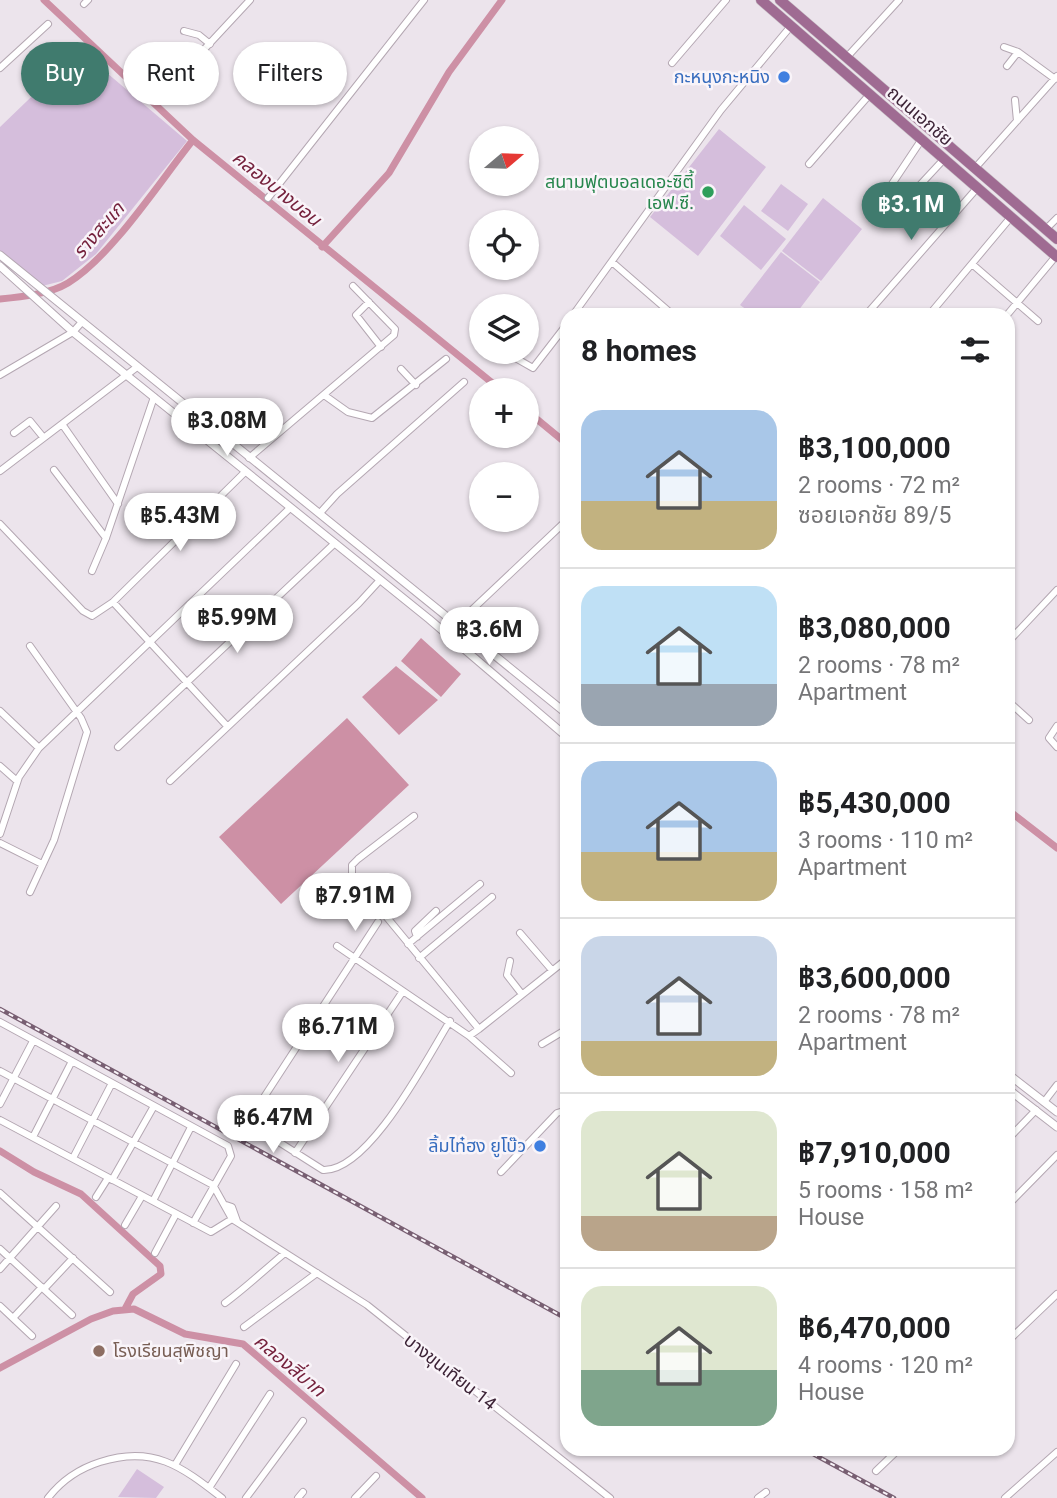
<!DOCTYPE html>
<html lang="en">
<head>
<meta charset="utf-8">
<style>
  body { margin:0; font-family:Roboto,"Noto Sans Thai",sans-serif; background:#f6f6f6; color:#202124; height:100vh; display:flex; flex-direction:column; font-size:26px; white-space:nowrap }
  * { box-sizing:border-box; margin:0 }
  p { font-size:23px; color:#757577 }
  .icon { flex:none; width:38px; height:38px; fill:none; stroke:currentColor; stroke-width:2; stroke-linecap:round; stroke-linejoin:round }
  .map { position:relative; flex:1; overflow:hidden }
  .details { position:absolute; left:560px; top:308px; width:455px; height:1148px; display:flex; flex-direction:column; background:#fff; border-radius:21px; box-shadow:0 2px 5px #0004 }
  .details>* { flex:none }
  .hud { position:absolute; left:21px; top:42px; width:434px; height:63px; display:flex; gap:14px }
  .needle { width:46px; rotate:71deg }
  .fabs { position:absolute; left:469px; top:126px; display:grid; gap:14px }
  .fabs a { display:grid; place-items:center; width:70px; height:70px; border-radius:50%; background:#fff; box-shadow:0 2px 5px #0004; font-size:35px }
  .price { position:absolute; translate:-50% -60px; padding:0 16px; border-radius:24px; background:#fff; color:#222; font-size:23px; line-height:46px; filter:drop-shadow(0 2px 4px #0008) }
  .price::after { content:''; position:absolute; left:50%; top:42px; width:21px; height:16px; margin-left:-10px; background:inherit; clip-path:polygon(0 0,100% 0,50% 100%) }
  .price.current { background:#407b6e; color:#fff }
  ul { padding:0; list-style:none }
  li { display:flex; align-items:center; gap:21px; height:175px; padding:0 21px }
  li+li { border-top:2px solid #e0e0e0 }
  li span { display:grid; place-items:center; flex:none; width:196px; height:140px; border-radius:21px; color:#555 }
  li>.icon { margin-inline-start:auto }
  span .icon { width:84px; height:84px; fill:#fffc; stroke-width:1 }
  li b { font-size:30px }
  h2 { display:flex; justify-content:space-between; align-items:center; height:84px; padding:0 21px; font-size:30px }
  .pill { padding:0 24px; border-radius:32px; background:#fff; box-shadow:0 2px 5px #0004; font-size:24px; line-height:63px }
  .pill.current { background:#407b6e; color:#fff }
  .map>svg:first-child { display:block }
  .green { fill:#d5bedc }
  .water { fill:#cd90a5 }
  .lines { fill:none; stroke-linecap:round; stroke-linejoin:round }
  .canal { stroke:#cd90a5; stroke-width:7 }
  .minor-casing { stroke:#b4a7b2; stroke-width:8 }
  .tertiary-casing { stroke:#b4a7b2; stroke-width:9 }
  .primary-casing { stroke:#c9c2c7; stroke-width:11 }
  .minor { stroke:#fff; stroke-width:6 }
  .tertiary { stroke:#fff; stroke-width:7 }
  .primary { stroke:#9f6b92; stroke-width:10 }
  .rail-casing { stroke:#785f72; stroke-width:4.5 }
  .rail { stroke:#f9f4f9; stroke-width:2; stroke-dasharray:5; stroke-linecap:butt }
  .shop-dot { fill:#3f7fe0; stroke:#f9f4f9; stroke-width:2.5 }
  .leisure-dot { fill:#2e9e5b; stroke:#f9f4f9; stroke-width:2.5 }
  .education-dot { fill:#8d6e63; stroke:#f9f4f9; stroke-width:2.5 }
  .labels { text-anchor:middle; stroke-width:5; stroke-linejoin:round; paint-order:stroke }
  .shop-label { font-size:18px; fill:#366cbe; stroke:#f9f4f9; text-anchor:end }
  .street-label { font-size:18px; fill:#3d2437; stroke:#f9f4f9 }
  .leisure-label { font-size:18px; fill:#27864d; stroke:#f9f4f9; text-anchor:end }
  .education-label { font-size:18px; fill:#785e54; stroke:#f9f4f9; text-anchor:start }
  .water-label { font-size:19px; font-style:italic; fill:#75223d; stroke:#f9f4f9 }
</style>
</head>
<body>
<div class="map">
<svg width="1057" height="1498" viewBox="0 0 1057 1498">
  <rect width="100%" height="100%" fill="#ece4ec"/>
  <path class="green" d="M80 50 187 141 96 254 62 281 42 286 0 252V127Z
    M719 129 766 167 698 256 650 217Z
    M781 184 808 204 788 231 761 211Z
    M823 198 862 229 821 281 782 251Z
    M744 205 786 239 761 270 720 236Z
    M781 252 820 282 795 315H754L740 305Z
    M137 1469 164 1487 156 1498 118 1497Z"/>
  <path class="water" d="M421 638 461 674 441 697 401 661Z
    M396 666 438 700 399 735 362 697Z
    M347 718 409 785 281 904 219 837Z"/>
  <g class="lines">
    <path class="canal" d="M44 0 193 140 501 390
      M322 247 389 173 449 72 502 0
      M0 299C21 297 50 294 68 283 112 256 160 181 193 140
      M527 411 567 444
      M1008 810 1057 848
      M0 1151 34 1172 81 1194 160 1266 161 1274 133 1294 125 1309
      M0 1368 91 1319 113 1311 134 1309 185 1334 243 1344 422 1498"/>
    <defs>
      <path id="minor" d="M84 4 88 0
        M184 31 199 35 210 44
        M1004 47 1018 52 1055 79
        M150 55 172 73 184 71 250 0
        M847 57 899 0
        M672 63 726 0
        M1007 66 1018 52
        M0 68 48 24
        M1015 100 1017 121
        M922 139 886 193 889 202 894 205 907 199 945 158
        M809 164 870 94
        M976 167 1057 76
        M268 198 424 0
        M1046 229 1057 218
        M612 262 673 315
        M972 264 1038 321
        M369 302 356 315 381 347
        M573 315 721 110 791 26
        M866 315 978 187
        M929 315 1011 217
        M1007 315 1056 256
        M505 352 533 368 567 324
        M401 369 416 385
        M0 375 73 332 81 323
        M324 395 348 412 372 418 446 359
        M62 424 118 504
        M14 433 30 421 43 437
        M249 458 394 335 395 329 353 286
        M54 470 106 538
        M0 471 137 367
        M320 513 337 494 464 382
        M0 524 83 611 92 616 113 602 245 472
        M92 571 106 538 154 397
        M113 602 227 726
        M458 623 567 520
        M1008 642 1057 590
        M30 646 81 718 87 732 54 840 30 892
        M1008 701 1029 720
        M0 711 39 748
        M1057 726 1049 738 1057 747
        M118 747 335 543
        M0 766 17 781
        M170 781 359 603 380 580
        M414 816 358 859 352 865V875L479 1029 567 959
        M0 834 19 777 39 748 290 508
        M0 843 42 864
        M378 922 253 1114 252 1125 323 1170C369 1172 427 1058 450 1021
        M520 933 551 969
        M417 937 415 931 436 911
        M408 944 480 884
        M337 946 469 1036 479 1029
        M419 958 492 897
        M510 961 507 975 521 993
        M0 1022 228 1146 231 1156 193 1223
        M469 1036 511 1073
        M542 1044 567 1029
        M0 1071 213 1185 232 1219 367 1305 610 1498
        M1044 1102 1057 1085
        M0 1104 33 1041
        M0 1120 211 1232 232 1219
        M33 1137 72 1061
        M1008 1139 1036 1110
        M295 1153 403 991
        M73 1158 112 1083
        M501 1172 557 1113 567 1110
        M112 1180 154 1106
        M0 1193 110 1292
        M96 1197 108 1178
        M153 1201 191 1127
        M226 1205 232 1207 237 1221
        M1008 1205 1057 1155
        M125 1225 142 1196
        M0 1249 72 1315
        M155 1253 176 1214
        M0 1269 56 1206
        M44 1289 73 1258
        M225 1303C247 1287 264 1270 285 1253
        M0 1306 32 1336
        M13 1318 42 1287
        M244 1327 317 1273
        M1008 1341 1057 1294
        M175 1465 236 1364
        M876 1471 899 1449
        M209 1488 270 1394
        M48 1498C62 1480 78 1469 100 1462 153 1445 181 1466 222 1498
        M246 1498 303 1421
        M298 1498 303 1492
        M355 1498 376 1476
        M758 1498 766 1492
        M1005 1498 1057 1452"/>
      <path id="tertiary" d="M0 255 567 714
        M0 266 73 332 429 619 567 737
        M1008 1074 1057 1112
        M1008 1089 1057 1127"/>
      <path id="primary" d="M761 0 1057 257
        M780 0 1057 239"/>
    </defs>
    <use href="#minor" class="minor-casing"/>
    <use href="#tertiary" class="tertiary-casing"/>
    <use href="#primary" class="primary-casing"/>
    <use href="#minor" class="minor"/>
    <use href="#tertiary" class="tertiary"/>
    <use href="#primary" class="primary"/>
    <defs>
      <path id="rail" d="M0 1009 567 1319
        M804 1449 894 1498"/>
    </defs>
    <use href="#rail" class="rail-casing"/>
    <use href="#rail" class="rail"/>
  </g>
  <g class="shop-dot">
    <circle cx="784" cy="77" r="7"/>
    <circle cx="540" cy="1146" r="7"/>
  </g>
  <circle class="leisure-dot" cx="708" cy="192" r="7"/>
  <circle class="education-dot" cx="99" cy="1351" r="7"/>
  <g class="labels">
    <g class="shop-label">
      <text x="770" y="83">กะหนุงกะหนิง</text>
      <text x="526" y="1152">ลิ้มไท๋ฮง ยูโบ๊ว</text>
    </g>
    <g class="street-label">
      <text transform="translate(920 116) rotate(41)" y="6">ถนนเอกชัย</text>
      <text transform="translate(450 1372) rotate(38)" y="6">บางขุนเทียน 14</text>
    </g>
    <g class="leisure-label">
      <text x="694" y="188">สนามฟุตบอลเดอะซิตี้<tspan x="694" dy="21">เอฟ.ซี.</tspan></text>
    </g>
    <g class="education-label">
      <text x="113" y="1357">โรงเรียนสุพิชญา</text>
    </g>
    <g class="water-label">
      <text transform="translate(277 188) rotate(39)" y="7">คลองบางบอน</text>
      <text transform="translate(98 230) rotate(-49)" y="7">รางสะแก</text>
      <text transform="translate(290 1365) rotate(40)" y="7">คลองสี่บาท</text>
    </g>
  </g>
</svg>
<div class="fabs">
<a><svg class="needle" viewBox="-14 -14 28 28"><path d="M0-13l5 13h-10z" fill="#e53935"/><path d="M0 13l5-13h-10z" fill="#757577"/></svg></a>
<a><svg class="icon" aria-label="locate" viewBox="0 0 24 24"><circle cx="12" cy="12" r="6"/><path d="M12 2v4M12 18v4M2 12h4M18 12h4"/></svg></a>
<a><svg class="icon" aria-label="layers" viewBox="0 0 24 24"><path d="M12 4l9 5-9 5-9-5zM3 14l9 5 9-5"/></svg></a>
<a>+</a>
<a>−</a>
</div>
<b class="price current" style="left:911px;top:242px">฿3.1M</b>
<b class="price" style="left:227px;top:458px">฿3.08M</b>
<b class="price" style="left:180px;top:553px">฿5.43M</b>
<b class="price" style="left:237px;top:655px">฿5.99M</b>
<b class="price" style="left:489px;top:667px">฿3.6M</b>
<b class="price" style="left:355px;top:933px">฿7.91M</b>
<b class="price" style="left:338px;top:1064px">฿6.71M</b>
<b class="price" style="left:273px;top:1155px">฿6.47M</b>
<div class="hud">
<a class="pill current">Buy</a>
<a class="pill">Rent</a>
<a class="pill">Filters</a>
</div>
<section class="details">
<h2>8 homes<svg class="icon" aria-label="filters" viewBox="0 0 24 24"><path d="M4 7h16M4 17h16"/><circle cx="9" cy="7" r="2"/><circle cx="15" cy="17" r="2"/></svg></h2>
<ul>
<li><span style="background:linear-gradient(#a9c7e8 65%,#c2b280 0)"><svg class="icon" aria-label="home" viewBox="0 0 24 24"><path d="M3 11l9-7 9 7M6 9v11h12V9"/></svg></span><div><b>฿3,100,000</b><p>2 rooms · 72 m²</p><p>ซอยเอกชัย 89/5</p></div></li>
<li><span style="background:linear-gradient(#bfe0f5 70%,#9aa5b1 0)"><svg class="icon" aria-label="home" viewBox="0 0 24 24"><path d="M3 11l9-7 9 7M6 9v11h12V9"/></svg></span><div><b>฿3,080,000</b><p>2 rooms · 78 m²</p><p>Apartment</p></div></li>
<li><span style="background:linear-gradient(#a9c7e8 65%,#c2b280 0)"><svg class="icon" aria-label="home" viewBox="0 0 24 24"><path d="M3 11l9-7 9 7M6 9v11h12V9"/></svg></span><div><b>฿5,430,000</b><p>3 rooms · 110 m²</p><p>Apartment</p></div></li>
<li><span style="background:linear-gradient(#c9d6e8 75%,#c2b280 0)"><svg class="icon" aria-label="home" viewBox="0 0 24 24"><path d="M3 11l9-7 9 7M6 9v11h12V9"/></svg></span><div><b>฿3,600,000</b><p>2 rooms · 78 m²</p><p>Apartment</p></div></li>
<li><span style="background:linear-gradient(#dfe7d0 75%,#b9a48a 0)"><svg class="icon" aria-label="home" viewBox="0 0 24 24"><path d="M3 11l9-7 9 7M6 9v11h12V9"/></svg></span><div><b>฿7,910,000</b><p>5 rooms · 158 m²</p><p>House</p></div></li>
<li><span style="background:linear-gradient(#dfe7d0 60%,#7fa58c 0)"><svg class="icon" aria-label="home" viewBox="0 0 24 24"><path d="M3 11l9-7 9 7M6 9v11h12V9"/></svg></span><div><b>฿6,470,000</b><p>4 rooms · 120 m²</p><p>House</p></div></li>
</ul>
</section>
</div>
</body>
</html>
